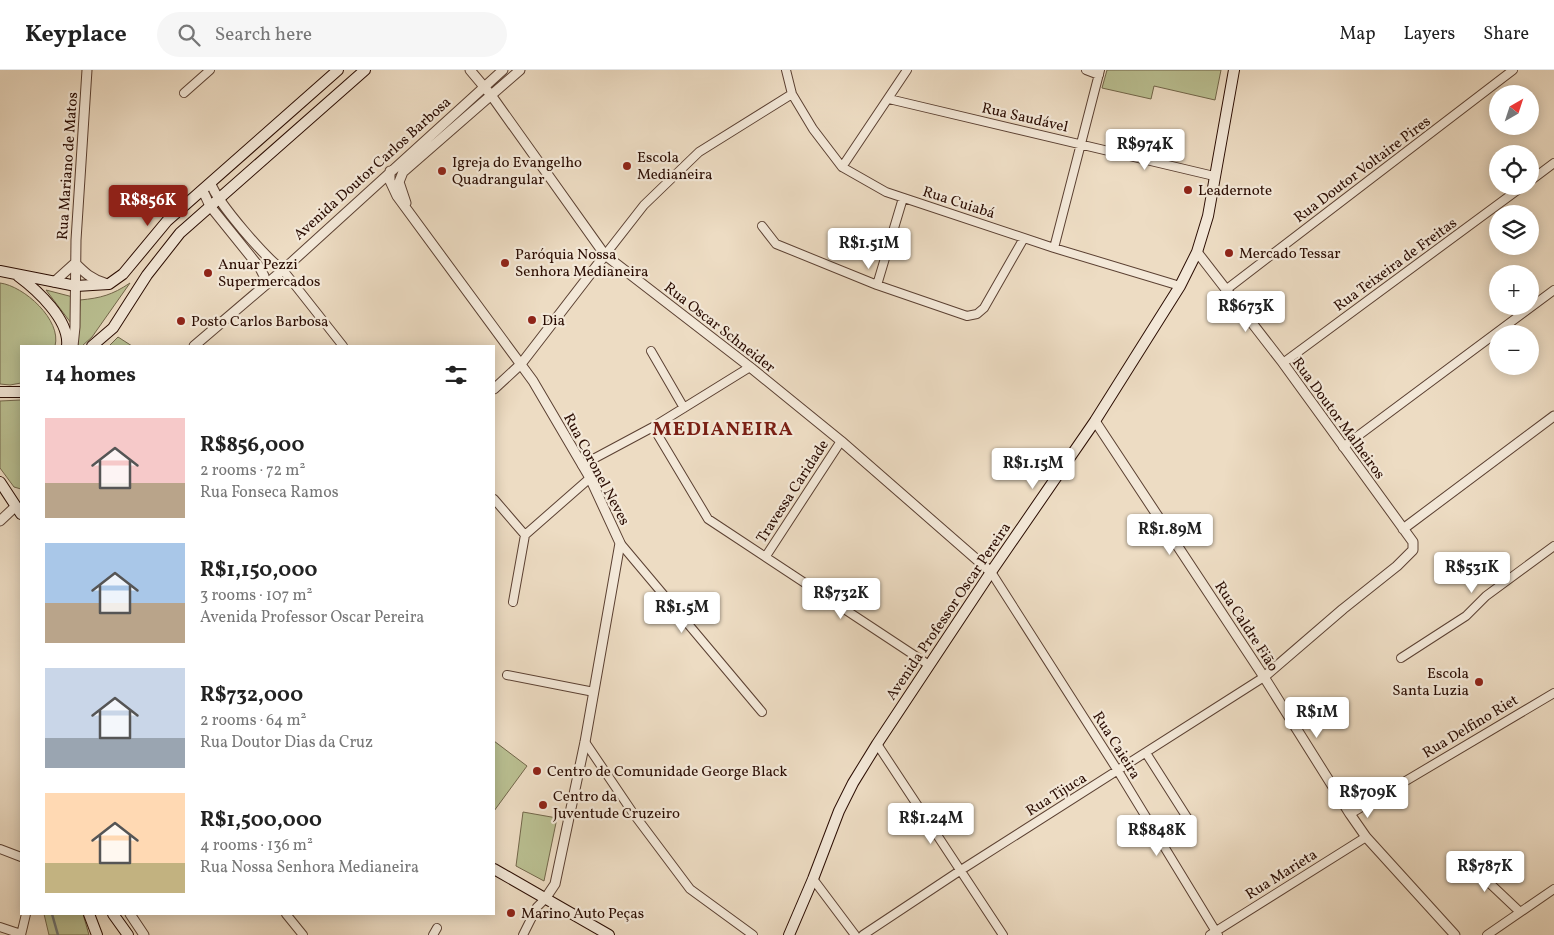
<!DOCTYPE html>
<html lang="en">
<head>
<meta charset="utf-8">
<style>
  body { margin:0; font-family:Vollkorn,serif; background:#f6f6f6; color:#222; height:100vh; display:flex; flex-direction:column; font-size:19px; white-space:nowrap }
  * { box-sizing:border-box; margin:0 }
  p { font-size:16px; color:#767676 }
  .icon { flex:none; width:28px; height:28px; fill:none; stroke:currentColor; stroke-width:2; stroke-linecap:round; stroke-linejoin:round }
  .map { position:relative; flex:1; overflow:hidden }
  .side { position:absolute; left:20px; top:275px; width:475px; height:570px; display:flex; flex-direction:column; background:#fff; border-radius:0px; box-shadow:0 2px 12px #0003 }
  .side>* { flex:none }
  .needle { width:32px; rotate:39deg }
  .controls { position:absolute; left:1489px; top:15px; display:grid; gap:10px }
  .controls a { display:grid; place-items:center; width:50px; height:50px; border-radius:50%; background:#fff; box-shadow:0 2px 12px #0003; font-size:25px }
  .price { position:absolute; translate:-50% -42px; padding:0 11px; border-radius:5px; background:#fff; color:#222; font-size:16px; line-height:32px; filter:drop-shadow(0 1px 2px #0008) }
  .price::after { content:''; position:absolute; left:50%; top:30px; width:15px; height:11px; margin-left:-8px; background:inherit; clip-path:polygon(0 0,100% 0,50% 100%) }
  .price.active { background:#8f2418; color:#fff }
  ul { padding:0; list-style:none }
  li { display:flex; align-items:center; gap:15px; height:125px; padding:0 25px }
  li span { display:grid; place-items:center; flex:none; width:140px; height:100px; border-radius:0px; color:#555 }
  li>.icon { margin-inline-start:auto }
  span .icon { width:60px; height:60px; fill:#fffc; stroke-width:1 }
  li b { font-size:21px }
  h2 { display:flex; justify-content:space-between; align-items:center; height:60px; padding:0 25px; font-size:21px }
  header { display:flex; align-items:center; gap:30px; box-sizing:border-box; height:70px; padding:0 25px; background:#fff; border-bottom:1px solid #e0e0e0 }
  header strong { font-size:24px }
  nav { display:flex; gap:28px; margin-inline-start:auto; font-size:18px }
  .search { width:350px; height:45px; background:#f6f6f6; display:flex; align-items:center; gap:12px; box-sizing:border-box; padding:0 18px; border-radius:28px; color:#767676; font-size:19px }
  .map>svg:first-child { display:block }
  .green { fill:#bac092; stroke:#72664a }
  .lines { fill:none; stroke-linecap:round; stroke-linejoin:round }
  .stream { stroke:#6e7472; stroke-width:2.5 }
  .minor-casing { stroke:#5b4032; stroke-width:10 }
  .tertiary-casing { stroke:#5b4032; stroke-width:11 }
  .secondary-casing { stroke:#2a0c02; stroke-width:12 }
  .minor { stroke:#f3e8d8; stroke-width:8 }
  .tertiary { stroke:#f3e8d8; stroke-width:9 }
  .secondary { stroke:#f3e8d8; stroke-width:10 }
  .poi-dot { fill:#8f2418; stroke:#f3e8d8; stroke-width:2 }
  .labels { text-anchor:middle; stroke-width:4.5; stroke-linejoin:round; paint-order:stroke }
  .street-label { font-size:15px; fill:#2a0c02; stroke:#f3e8d8 }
  .poi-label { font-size:15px; fill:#2a0c02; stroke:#f3e8d8; text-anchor:start }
  .district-label { font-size:20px; font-weight:bold; letter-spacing:1px; fill:#7a1f14; stroke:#f3e8d8 }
</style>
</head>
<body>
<header>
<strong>Keyplace</strong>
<div class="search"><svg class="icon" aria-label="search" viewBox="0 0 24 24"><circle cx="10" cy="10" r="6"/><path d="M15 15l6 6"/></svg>Search here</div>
<nav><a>Map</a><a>Layers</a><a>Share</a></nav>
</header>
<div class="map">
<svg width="1554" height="865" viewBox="0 0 1554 865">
  <rect width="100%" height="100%" fill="#eddcc3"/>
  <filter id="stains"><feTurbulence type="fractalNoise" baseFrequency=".004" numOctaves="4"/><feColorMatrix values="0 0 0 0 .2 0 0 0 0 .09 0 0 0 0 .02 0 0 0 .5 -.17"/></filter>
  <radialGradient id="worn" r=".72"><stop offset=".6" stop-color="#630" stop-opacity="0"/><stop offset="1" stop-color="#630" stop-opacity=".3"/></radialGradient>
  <path class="green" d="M1107 0H1221L1215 30 1154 16 1151 29 1102 18Z
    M0 213C24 216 62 250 55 276H21V313L10 315 0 314Z
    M130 213 92 267 82 276H78L80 230C101 228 112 225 130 213Z
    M46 220 73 227 71 253Z
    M118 267 132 276H109Z
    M21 330V419L14 417 0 398V331Z
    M494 671 527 696 494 741Z
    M523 742 557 748 544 811 516 796Z
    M44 844H83L89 865H49Z"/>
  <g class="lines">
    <path class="stream" d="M52 844 58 865"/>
    <defs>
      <path id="minor" d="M786 0 792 24 813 59 842 97 886 122 1054 178 1180 216
        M1086 0 1099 5
        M184 23 210 0
        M889 29 1214 106
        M842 97 907 0
        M1530 111 1554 93
        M762 156 776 174 877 215 967 246 977 244 984 238 1024 168
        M1054 178 1100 0
        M605 185 644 135 699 82 792 24
        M283 200 343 276
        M877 215 903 128
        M1227 219 1513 0
        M651 281 684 338
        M1283 293 1523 116
        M653 357 708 449 929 595
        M1343 377 1554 220
        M582 395 653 357 750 297
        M494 429 525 465
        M620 473 762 642
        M766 486 841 371
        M991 502 1118 701 1218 865
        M513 532 525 465 590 408
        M1401 588 1466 546 1486 526 1554 476
        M507 605 594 622
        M585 672 633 743 690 819 753 865
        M877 674 1003 865
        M1146 683 1188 749
        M1350 744 1554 623
        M0 779 21 787
        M1464 789 1520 842
        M813 809 855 865
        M286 844 303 865
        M0 857 21 864
        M21 865 26 844
        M433 865 437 858
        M523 865 537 837 545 829
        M863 865 961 800 1264 607
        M1210 865 1366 767
        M1487 865 1554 819"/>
      <path id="tertiary" d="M470 0 491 25 605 185 750 297 841 371 991 502
        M390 101V111L397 126 533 311 590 408 620 473 585 672 555 814 545 829
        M211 114C218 133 266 189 283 200
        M203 121 210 136 260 198 264 206 263 217
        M406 133 399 112 403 102 520 0
        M1197 182 1283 293 1413 472V480L1397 496 1343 539 1264 607
        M75 193C85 203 91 209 105 213
        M54 212 75 193
        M73 276 75 257 76 170 87 0
        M194 276 283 200 503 0
        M494 319 521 294 605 185
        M1095 351 1264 607 1350 744 1366 767 1455 865
        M0 451 16 436
        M1403 459 1554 346
        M130 844 144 865"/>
      <path id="secondary" d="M0 201 76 216 109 214 123 204 167 151 338 0
        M18 206C37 220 70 250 67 276
        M92 276 113 258 147 205 180 163 365 0
        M0 322H21
        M0 412 21 444
        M494 799 609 865
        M89 844 97 865
        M113 844 128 865
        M789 865 813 809 839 741 853 713 877 674 991 502 1095 351 1180 216 1197 182 1208 146 1234 0"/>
    </defs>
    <use href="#minor" class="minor-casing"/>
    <use href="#tertiary" class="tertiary-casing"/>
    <use href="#secondary" class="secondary-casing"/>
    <use href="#minor" class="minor"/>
    <use href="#tertiary" class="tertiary"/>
    <use href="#secondary" class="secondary"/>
  </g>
  <g class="poi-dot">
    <circle cx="627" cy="96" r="5"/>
    <circle cx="442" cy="101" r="5"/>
    <circle cx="1188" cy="120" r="5"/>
    <circle cx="1229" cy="183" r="5"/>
    <circle cx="505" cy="193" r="5"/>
    <circle cx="208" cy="203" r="5"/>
    <circle cx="532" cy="250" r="5"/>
    <circle cx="181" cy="251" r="5"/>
    <circle cx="1479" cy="612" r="5"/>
    <circle cx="537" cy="701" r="5"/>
    <circle cx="543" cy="735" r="5"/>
    <circle cx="511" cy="843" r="5"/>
  </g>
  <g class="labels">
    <g class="street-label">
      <text transform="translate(1025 47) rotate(13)" y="5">Rua Saudável</text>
      <text transform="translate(67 96) rotate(-86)" y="5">Rua Mariano de Matos</text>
      <text transform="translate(372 98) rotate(-42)" y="5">Avenida Doutor Carlos Barbosa</text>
      <text transform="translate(1362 99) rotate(-37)" y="5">Rua Doutor Voltaire Pires</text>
      <text transform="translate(959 132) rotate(18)" y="5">Rua Cuiabá</text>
      <text transform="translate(1395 194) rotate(-36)" y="5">Rua Teixeira de Freitas</text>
      <text transform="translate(720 257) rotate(38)" y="5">Rua Oscar Schneider</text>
      <text transform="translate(1339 348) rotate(54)" y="5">Rua Doutor Malheiros</text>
      <text transform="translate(597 399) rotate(62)" y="5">Rua Coronel Neves</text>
      <text transform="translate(792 421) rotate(-57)" y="5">Travessa Caridade</text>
      <text transform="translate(948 541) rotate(-56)" y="5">Avenida Professor Oscar Pereira</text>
      <text transform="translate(1247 556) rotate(57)" y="5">Rua Caldre Fião</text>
      <text transform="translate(1470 656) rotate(-31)" y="5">Rua Delfino Riet</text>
      <text transform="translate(1117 675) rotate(58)" y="5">Rua Caieira</text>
      <text transform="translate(1056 724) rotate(-32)" y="5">Rua Tijuca</text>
      <text transform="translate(1281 804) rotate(-32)" y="5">Rua Marieta</text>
    </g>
    <g class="poi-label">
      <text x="637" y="92">Escola<tspan x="637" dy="17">Medianeira</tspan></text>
      <text x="452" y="97">Igreja do Evangelho<tspan x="452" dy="17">Quadrangular</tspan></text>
      <text x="1198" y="125">Leadernote</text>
      <text x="1239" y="188">Mercado Tessar</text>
      <text x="515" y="189">Paróquia Nossa<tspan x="515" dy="17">Senhora Medianeira</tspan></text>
      <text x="218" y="199">Anuar Pezzi<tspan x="218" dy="17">Supermercados</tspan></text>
      <text x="542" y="255">Dia</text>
      <text x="191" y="256">Posto Carlos Barbosa</text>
      <text x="1469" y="608" text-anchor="end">Escola<tspan x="1469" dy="17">Santa Luzia</tspan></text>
      <text x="547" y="706">Centro de Comunidade George Black</text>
      <text x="553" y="731">Centro da<tspan x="553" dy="17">Juventude Cruzeiro</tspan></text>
      <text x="521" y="848">Marino Auto Peças</text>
    </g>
    <g class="district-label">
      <text x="723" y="365">MEDIANEIRA</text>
    </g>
  </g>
  <rect width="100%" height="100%" filter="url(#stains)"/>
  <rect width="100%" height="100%" fill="url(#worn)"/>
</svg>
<div class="controls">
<a><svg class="needle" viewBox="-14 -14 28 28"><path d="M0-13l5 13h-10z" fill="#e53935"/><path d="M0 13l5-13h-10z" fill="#767676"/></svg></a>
<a><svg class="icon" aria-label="locate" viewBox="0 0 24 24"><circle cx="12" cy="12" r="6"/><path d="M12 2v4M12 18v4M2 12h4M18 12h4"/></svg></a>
<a><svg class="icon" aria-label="layers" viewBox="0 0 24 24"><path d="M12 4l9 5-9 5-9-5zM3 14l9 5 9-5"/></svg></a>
<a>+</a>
<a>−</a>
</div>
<b class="price" style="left:1145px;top:101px">R$974K</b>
<b class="price active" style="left:148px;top:157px">R$856K</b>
<b class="price" style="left:869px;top:200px">R$1.51M</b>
<b class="price" style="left:1246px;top:263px">R$673K</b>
<b class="price" style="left:1033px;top:420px">R$1.15M</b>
<b class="price" style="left:1170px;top:486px">R$1.89M</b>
<b class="price" style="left:1472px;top:524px">R$531K</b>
<b class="price" style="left:841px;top:550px">R$732K</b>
<b class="price" style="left:682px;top:564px">R$1.5M</b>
<b class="price" style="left:1317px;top:669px">R$1M</b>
<b class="price" style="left:1368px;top:749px">R$709K</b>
<b class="price" style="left:931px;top:775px">R$1.24M</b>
<b class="price" style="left:1157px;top:787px">R$848K</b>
<b class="price" style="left:1485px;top:823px">R$787K</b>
<section class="side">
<h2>14 homes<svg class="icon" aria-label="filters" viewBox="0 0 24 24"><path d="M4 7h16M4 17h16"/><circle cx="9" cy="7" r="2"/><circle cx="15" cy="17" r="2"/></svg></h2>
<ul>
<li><span style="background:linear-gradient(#f6c9c9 65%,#b9a48a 0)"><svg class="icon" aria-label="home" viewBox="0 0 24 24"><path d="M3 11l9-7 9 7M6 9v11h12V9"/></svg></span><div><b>R$856,000</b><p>2 rooms · 72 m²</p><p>Rua Fonseca Ramos</p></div></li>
<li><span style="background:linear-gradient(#a9c7e8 60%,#b9a48a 0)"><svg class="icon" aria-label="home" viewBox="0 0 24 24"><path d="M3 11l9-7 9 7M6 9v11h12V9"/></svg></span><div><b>R$1,150,000</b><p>3 rooms · 107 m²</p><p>Avenida Professor Oscar Pereira</p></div></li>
<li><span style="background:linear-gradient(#c9d6e8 70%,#9aa5b1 0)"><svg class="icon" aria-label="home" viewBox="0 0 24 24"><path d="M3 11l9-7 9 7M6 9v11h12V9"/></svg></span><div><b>R$732,000</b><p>2 rooms · 64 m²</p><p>Rua Doutor Dias da Cruz</p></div></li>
<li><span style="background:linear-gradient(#ffd9b3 70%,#c2b280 0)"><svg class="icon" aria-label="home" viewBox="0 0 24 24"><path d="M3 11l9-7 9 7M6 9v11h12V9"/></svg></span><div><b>R$1,500,000</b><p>4 rooms · 136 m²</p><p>Rua Nossa Senhora Medianeira</p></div></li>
</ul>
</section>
</div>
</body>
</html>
